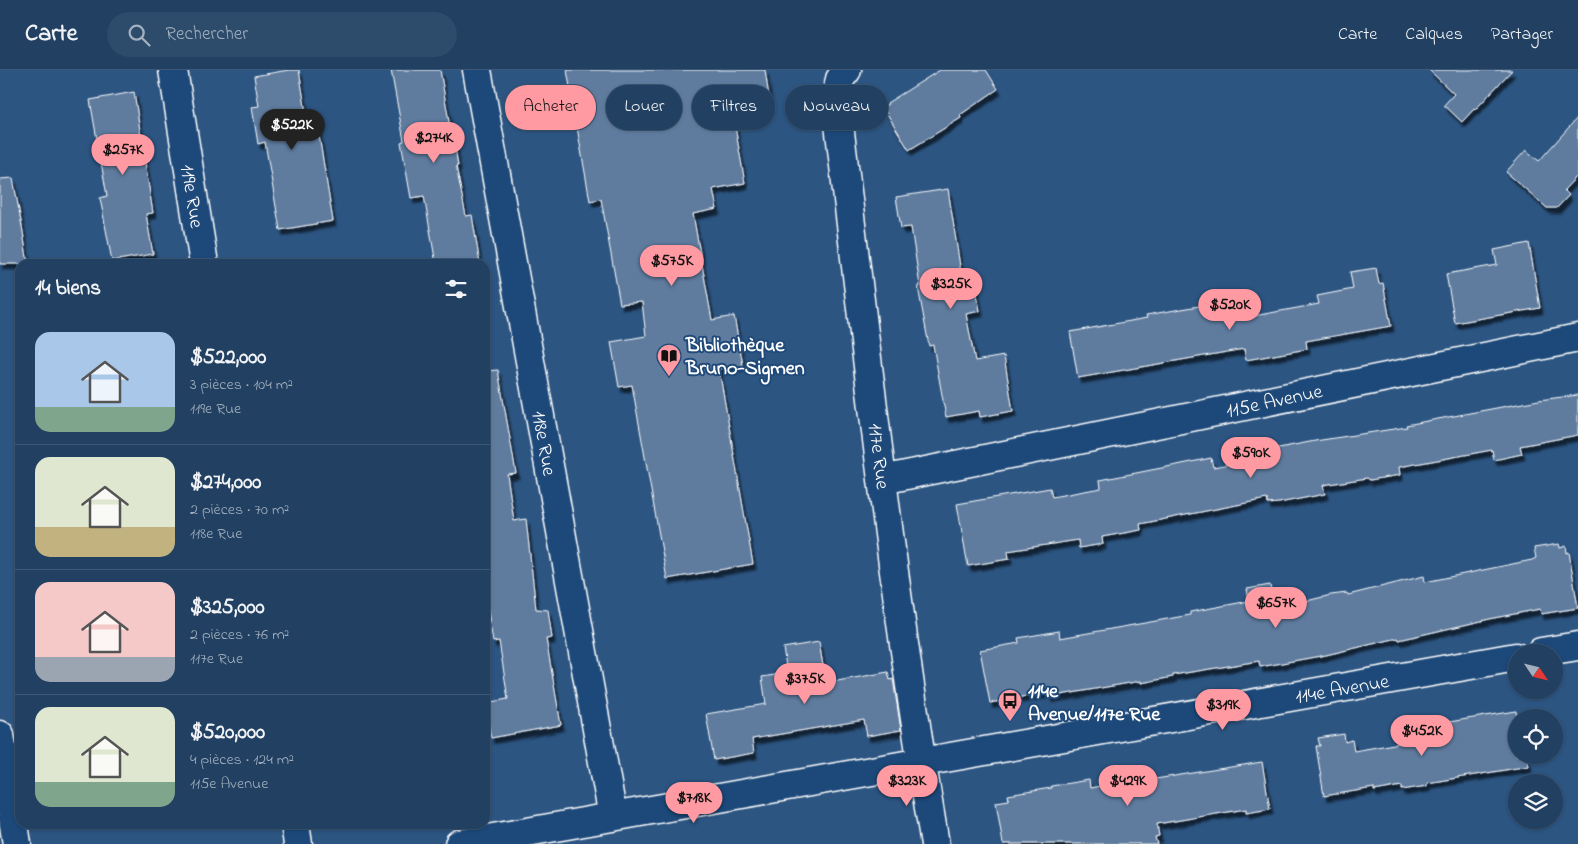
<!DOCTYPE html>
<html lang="fr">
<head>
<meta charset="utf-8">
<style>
  body { margin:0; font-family:"Indie Flower",sans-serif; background:#2d4b6b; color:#f1f3f6; height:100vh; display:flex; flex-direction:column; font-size:19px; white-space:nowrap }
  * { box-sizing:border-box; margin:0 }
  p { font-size:16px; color:#a2afbe }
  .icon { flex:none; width:28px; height:28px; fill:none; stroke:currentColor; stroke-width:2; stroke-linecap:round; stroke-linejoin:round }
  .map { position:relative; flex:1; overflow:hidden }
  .drawer { position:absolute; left:15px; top:189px; width:475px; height:570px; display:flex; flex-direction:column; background:#214062; border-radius:15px; box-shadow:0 1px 4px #0004,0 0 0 1px #3e5977 }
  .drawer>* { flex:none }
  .hud { position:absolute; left:505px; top:15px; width:475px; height:45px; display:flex; gap:10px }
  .needle { width:32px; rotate:125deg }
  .controls { position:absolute; left:1508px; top:574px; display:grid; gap:10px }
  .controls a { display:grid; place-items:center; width:55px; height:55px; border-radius:50%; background:#214062; box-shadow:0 1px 4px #0004,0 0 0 1px #3e5977; font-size:25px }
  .price { position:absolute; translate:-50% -42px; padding:0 11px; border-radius:18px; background:#ff9aa2; color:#111; font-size:16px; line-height:32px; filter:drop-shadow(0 1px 2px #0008) }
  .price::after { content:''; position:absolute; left:50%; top:30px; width:15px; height:11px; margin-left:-8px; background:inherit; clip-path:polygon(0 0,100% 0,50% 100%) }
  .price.active { background:#222; color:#fff }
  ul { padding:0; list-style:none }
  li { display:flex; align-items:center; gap:15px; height:125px; padding:0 20px }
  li+li { border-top:1px solid #3e5977 }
  li span { display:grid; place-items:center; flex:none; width:140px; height:100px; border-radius:15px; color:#555 }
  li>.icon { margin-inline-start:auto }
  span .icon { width:60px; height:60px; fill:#fffc; stroke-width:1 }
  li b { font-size:21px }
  h2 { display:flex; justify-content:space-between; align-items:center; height:60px; padding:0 20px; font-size:21px }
  .pill { padding:0 18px; border-radius:22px; background:#214062; box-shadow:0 1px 4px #0004,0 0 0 1px #3e5977; font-size:18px; line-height:45px }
  .pill.active { background:#ff9aa2; color:#111 }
  header { display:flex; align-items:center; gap:30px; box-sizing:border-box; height:70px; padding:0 25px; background:#214062; border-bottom:1px solid #3e5977 }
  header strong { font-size:24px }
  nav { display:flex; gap:28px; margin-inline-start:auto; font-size:18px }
  .search { width:350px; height:45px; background:#2d4b6b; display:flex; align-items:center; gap:12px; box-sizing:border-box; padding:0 18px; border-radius:28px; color:#a2afbe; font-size:19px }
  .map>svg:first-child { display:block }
  .building { fill:#5e7c9f; stroke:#fff; filter:url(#shadow) }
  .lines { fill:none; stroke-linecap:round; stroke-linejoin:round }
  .minor-casing { stroke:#fff; stroke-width:31 }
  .minor { stroke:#1f4a7a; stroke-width:28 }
  .labels { text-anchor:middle; stroke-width:4; stroke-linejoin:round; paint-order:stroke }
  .street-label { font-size:20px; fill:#fff; stroke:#1f4a7a }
  .poi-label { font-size:20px; font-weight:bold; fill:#fff; stroke:#1f4a7a; text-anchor:start }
</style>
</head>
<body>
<header>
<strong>Carte</strong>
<div class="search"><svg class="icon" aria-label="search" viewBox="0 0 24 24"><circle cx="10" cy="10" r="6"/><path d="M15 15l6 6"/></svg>Rechercher</div>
<nav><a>Carte</a><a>Calques</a><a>Partager</a></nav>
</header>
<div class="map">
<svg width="1578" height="774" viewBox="0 0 1578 774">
  <defs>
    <filter id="shadow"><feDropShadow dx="3" dy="5.5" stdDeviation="1" flood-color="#0009"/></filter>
  </defs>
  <rect width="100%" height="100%" fill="#2c5582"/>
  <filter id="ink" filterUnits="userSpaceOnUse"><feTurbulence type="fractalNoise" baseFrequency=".02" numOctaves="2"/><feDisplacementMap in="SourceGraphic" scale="10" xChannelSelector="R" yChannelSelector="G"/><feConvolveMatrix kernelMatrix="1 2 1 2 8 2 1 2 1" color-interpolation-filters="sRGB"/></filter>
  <g filter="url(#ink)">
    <path class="building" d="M289 0H299L306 43 315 41 333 151 280 160 265 72 258 74 252 37 259 36 254 6Z
      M391 0H440L451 63H453L458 96H456L466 146 472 145 480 194H436L424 126 411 128 401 72 404 71Z
      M567 0H765L769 27 731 34 745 113 713 119 717 139 693 144 712 250 734 246 743 295 719 299 753 494 667 509 632 315 619 317 611 272 646 266 642 232 620 234 601 129 590 131Z
      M940 0H986L998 19 960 45 961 48 909 80 883 37 888 34 887 33Z
      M1429 0H1512L1475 40 1474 39 1462 52 1444 35 1454 24Z
      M134 22 153 143 146 144 153 184 112 191 100 128 107 126 90 30Z
      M1578 47V105L1564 120 1569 125 1557 138H1547L1506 102 1526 80 1539 91Z
      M13 108 23 162 28 194H0V109Z
      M948 119 962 209 974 207 980 241 966 244 975 291 1004 286 1013 341 980 347 979 341 946 347 933 275 929 276 918 217 920 216 911 157 901 158 896 127Z
      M1529 173 1540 238 1455 253 1446 204 1497 195 1494 180Z
      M1376 198 1379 214 1383 213 1391 256 1306 271 1307 279 1246 290 1244 279 1078 308 1070 262 1147 248 1146 245 1217 233 1221 252 1319 234 1317 226 1353 219 1350 202Z
      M498 300 516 403 507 404 514 451 526 449 536 539 548 540 552 568 546 569 561 655 491 668 485 633 508 629 499 571 493 572 485 521V301Z
      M1578 325V365L1520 376 1522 384 1494 390 1492 380 1399 397 1400 405 1370 410 1367 408 1323 415 1325 424 1279 433 1268 434 1267 429 1140 454 1141 460 1102 467 1103 474 1079 478 1078 470 1008 481 1009 489 968 496 957 434 1050 418 1052 427 1101 418 1100 410 1177 395 1211 388 1213 397 1259 389 1258 382 1315 371 1407 357 1406 355 1539 330Z
      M1559 474 1560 478 1566 476 1567 483 1569 482 1578 538 1541 544 1540 539 1494 548 1399 570 1398 568 1326 585 1260 597 1259 591 1173 605V607L1141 613V611L1049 627 1048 622 990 633 980 580 1019 573 1018 568 1059 561 1060 568 1190 545V542L1249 531 1247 519 1270 515 1274 539 1331 525 1347 523 1348 525 1424 506 1425 512 1532 490 1536 488 1534 478Z
      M819 572 826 613 888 602 890 610 893 609 901 660 867 666 864 650 752 669 754 683 714 690 706 644 766 634 762 607 781 604 780 597 786 596 783 578Z
      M1516 641 1517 648 1516 685H1526L1529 696 1427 713V716L1402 720V716L1374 721V718L1324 726 1316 676H1320L1318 668 1344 664 1345 672 1352 670 1354 681 1451 664 1449 652Z
      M1262 692 1270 739 1246 743V739L1157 754 1159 766 1155 767 1157 774H1003L996 732 1009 730 1008 725 1051 718V716L1089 710 1090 718 1136 709 1137 712Z"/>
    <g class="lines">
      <defs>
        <path id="minor" d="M173 0 204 194
          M477 0 613 747
          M847 0 840 9 836 29C866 277 893 527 935 774
          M882 410 1578 268
          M1541 582 1578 576
          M0 665 17 774
          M295 754 298 774
          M459 774 1516 587"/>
      </defs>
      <use href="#minor" class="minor-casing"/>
      <use href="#minor" class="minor"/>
    </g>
  </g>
  <defs>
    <symbol id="library-pin" viewBox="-11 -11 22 30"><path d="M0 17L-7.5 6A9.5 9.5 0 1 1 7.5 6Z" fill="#ff9aa2" stroke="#1f4a7a"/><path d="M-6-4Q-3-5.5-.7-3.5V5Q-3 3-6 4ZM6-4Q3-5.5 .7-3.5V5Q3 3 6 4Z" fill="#111"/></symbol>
    <symbol id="bus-pin" viewBox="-11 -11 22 30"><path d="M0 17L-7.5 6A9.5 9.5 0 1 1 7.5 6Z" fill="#ff9aa2" stroke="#1f4a7a"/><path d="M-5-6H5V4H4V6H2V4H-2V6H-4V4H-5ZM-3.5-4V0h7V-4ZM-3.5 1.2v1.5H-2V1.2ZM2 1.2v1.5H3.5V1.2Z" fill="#111"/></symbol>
  </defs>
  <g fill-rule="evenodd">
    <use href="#library-pin" x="655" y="272" width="28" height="38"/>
    <use href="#bus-pin" x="996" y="617" width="28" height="38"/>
  </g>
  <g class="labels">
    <g class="street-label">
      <text transform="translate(193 126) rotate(81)" y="7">119e Rue</text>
      <text transform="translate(1274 330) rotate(-12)" y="7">115e Avenue</text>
      <text transform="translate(545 373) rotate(80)" y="7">118e Rue</text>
      <text transform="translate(880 386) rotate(83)" y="7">117e Rue</text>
      <text transform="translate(1342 618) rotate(-10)" y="7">114e Avenue</text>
    </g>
    <g class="poi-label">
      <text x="686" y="281">Bibliothèque<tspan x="686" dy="23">Bruno-Sigmen</tspan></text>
      <text x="1028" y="627">114e<tspan x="1028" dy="23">Avenue/117e Rue</tspan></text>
    </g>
  </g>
</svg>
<div class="controls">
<a><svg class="needle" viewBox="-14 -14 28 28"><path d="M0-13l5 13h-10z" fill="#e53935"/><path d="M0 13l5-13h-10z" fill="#a2afbe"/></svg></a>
<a><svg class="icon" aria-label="locate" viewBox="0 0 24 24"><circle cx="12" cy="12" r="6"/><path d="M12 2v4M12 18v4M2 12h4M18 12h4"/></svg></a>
<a><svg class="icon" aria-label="layers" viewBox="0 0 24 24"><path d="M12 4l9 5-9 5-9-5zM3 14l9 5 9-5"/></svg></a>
</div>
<b class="price active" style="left:292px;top:81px">$522K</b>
<b class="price" style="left:434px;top:94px">$274K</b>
<b class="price" style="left:123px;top:106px">$257K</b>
<b class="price" style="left:672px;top:217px">$575K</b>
<b class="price" style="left:951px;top:240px">$325K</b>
<b class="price" style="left:1230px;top:261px">$520K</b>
<b class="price" style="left:1251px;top:409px">$590K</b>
<b class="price" style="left:1276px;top:559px">$657K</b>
<b class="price" style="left:805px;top:635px">$375K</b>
<b class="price" style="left:1223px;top:661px">$319K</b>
<b class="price" style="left:1422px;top:687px">$452K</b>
<b class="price" style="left:907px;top:737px">$323K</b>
<b class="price" style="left:1128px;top:737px">$429K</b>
<b class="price" style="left:694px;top:754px">$718K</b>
<div class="hud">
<a class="pill active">Acheter</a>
<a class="pill">Louer</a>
<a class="pill">Filtres</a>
<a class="pill">Nouveau</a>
</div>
<section class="drawer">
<h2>14 biens<svg class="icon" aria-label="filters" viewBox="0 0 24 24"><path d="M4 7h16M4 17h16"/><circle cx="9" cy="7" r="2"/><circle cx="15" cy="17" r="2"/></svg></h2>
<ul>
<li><span style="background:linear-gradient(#a9c7e8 75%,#7fa58c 0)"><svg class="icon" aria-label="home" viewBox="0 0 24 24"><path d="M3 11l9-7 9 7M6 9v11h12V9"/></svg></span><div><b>$522,000</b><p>3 pièces · 104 m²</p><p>119e Rue</p></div></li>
<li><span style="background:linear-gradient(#dfe7d0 70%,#c2b280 0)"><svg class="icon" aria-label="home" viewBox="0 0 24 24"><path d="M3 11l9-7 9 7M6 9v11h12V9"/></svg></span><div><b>$274,000</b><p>2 pièces · 70 m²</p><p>118e Rue</p></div></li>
<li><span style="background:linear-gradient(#f6c9c9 75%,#9aa5b1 0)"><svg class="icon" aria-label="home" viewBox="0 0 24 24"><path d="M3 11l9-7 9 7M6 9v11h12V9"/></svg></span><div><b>$325,000</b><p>2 pièces · 76 m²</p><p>117e Rue</p></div></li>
<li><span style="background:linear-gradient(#dfe7d0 75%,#7fa58c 0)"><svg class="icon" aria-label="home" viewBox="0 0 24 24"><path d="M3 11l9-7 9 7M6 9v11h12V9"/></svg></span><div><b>$520,000</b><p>4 pièces · 124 m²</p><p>115e Avenue</p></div></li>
</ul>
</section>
</div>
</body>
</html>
